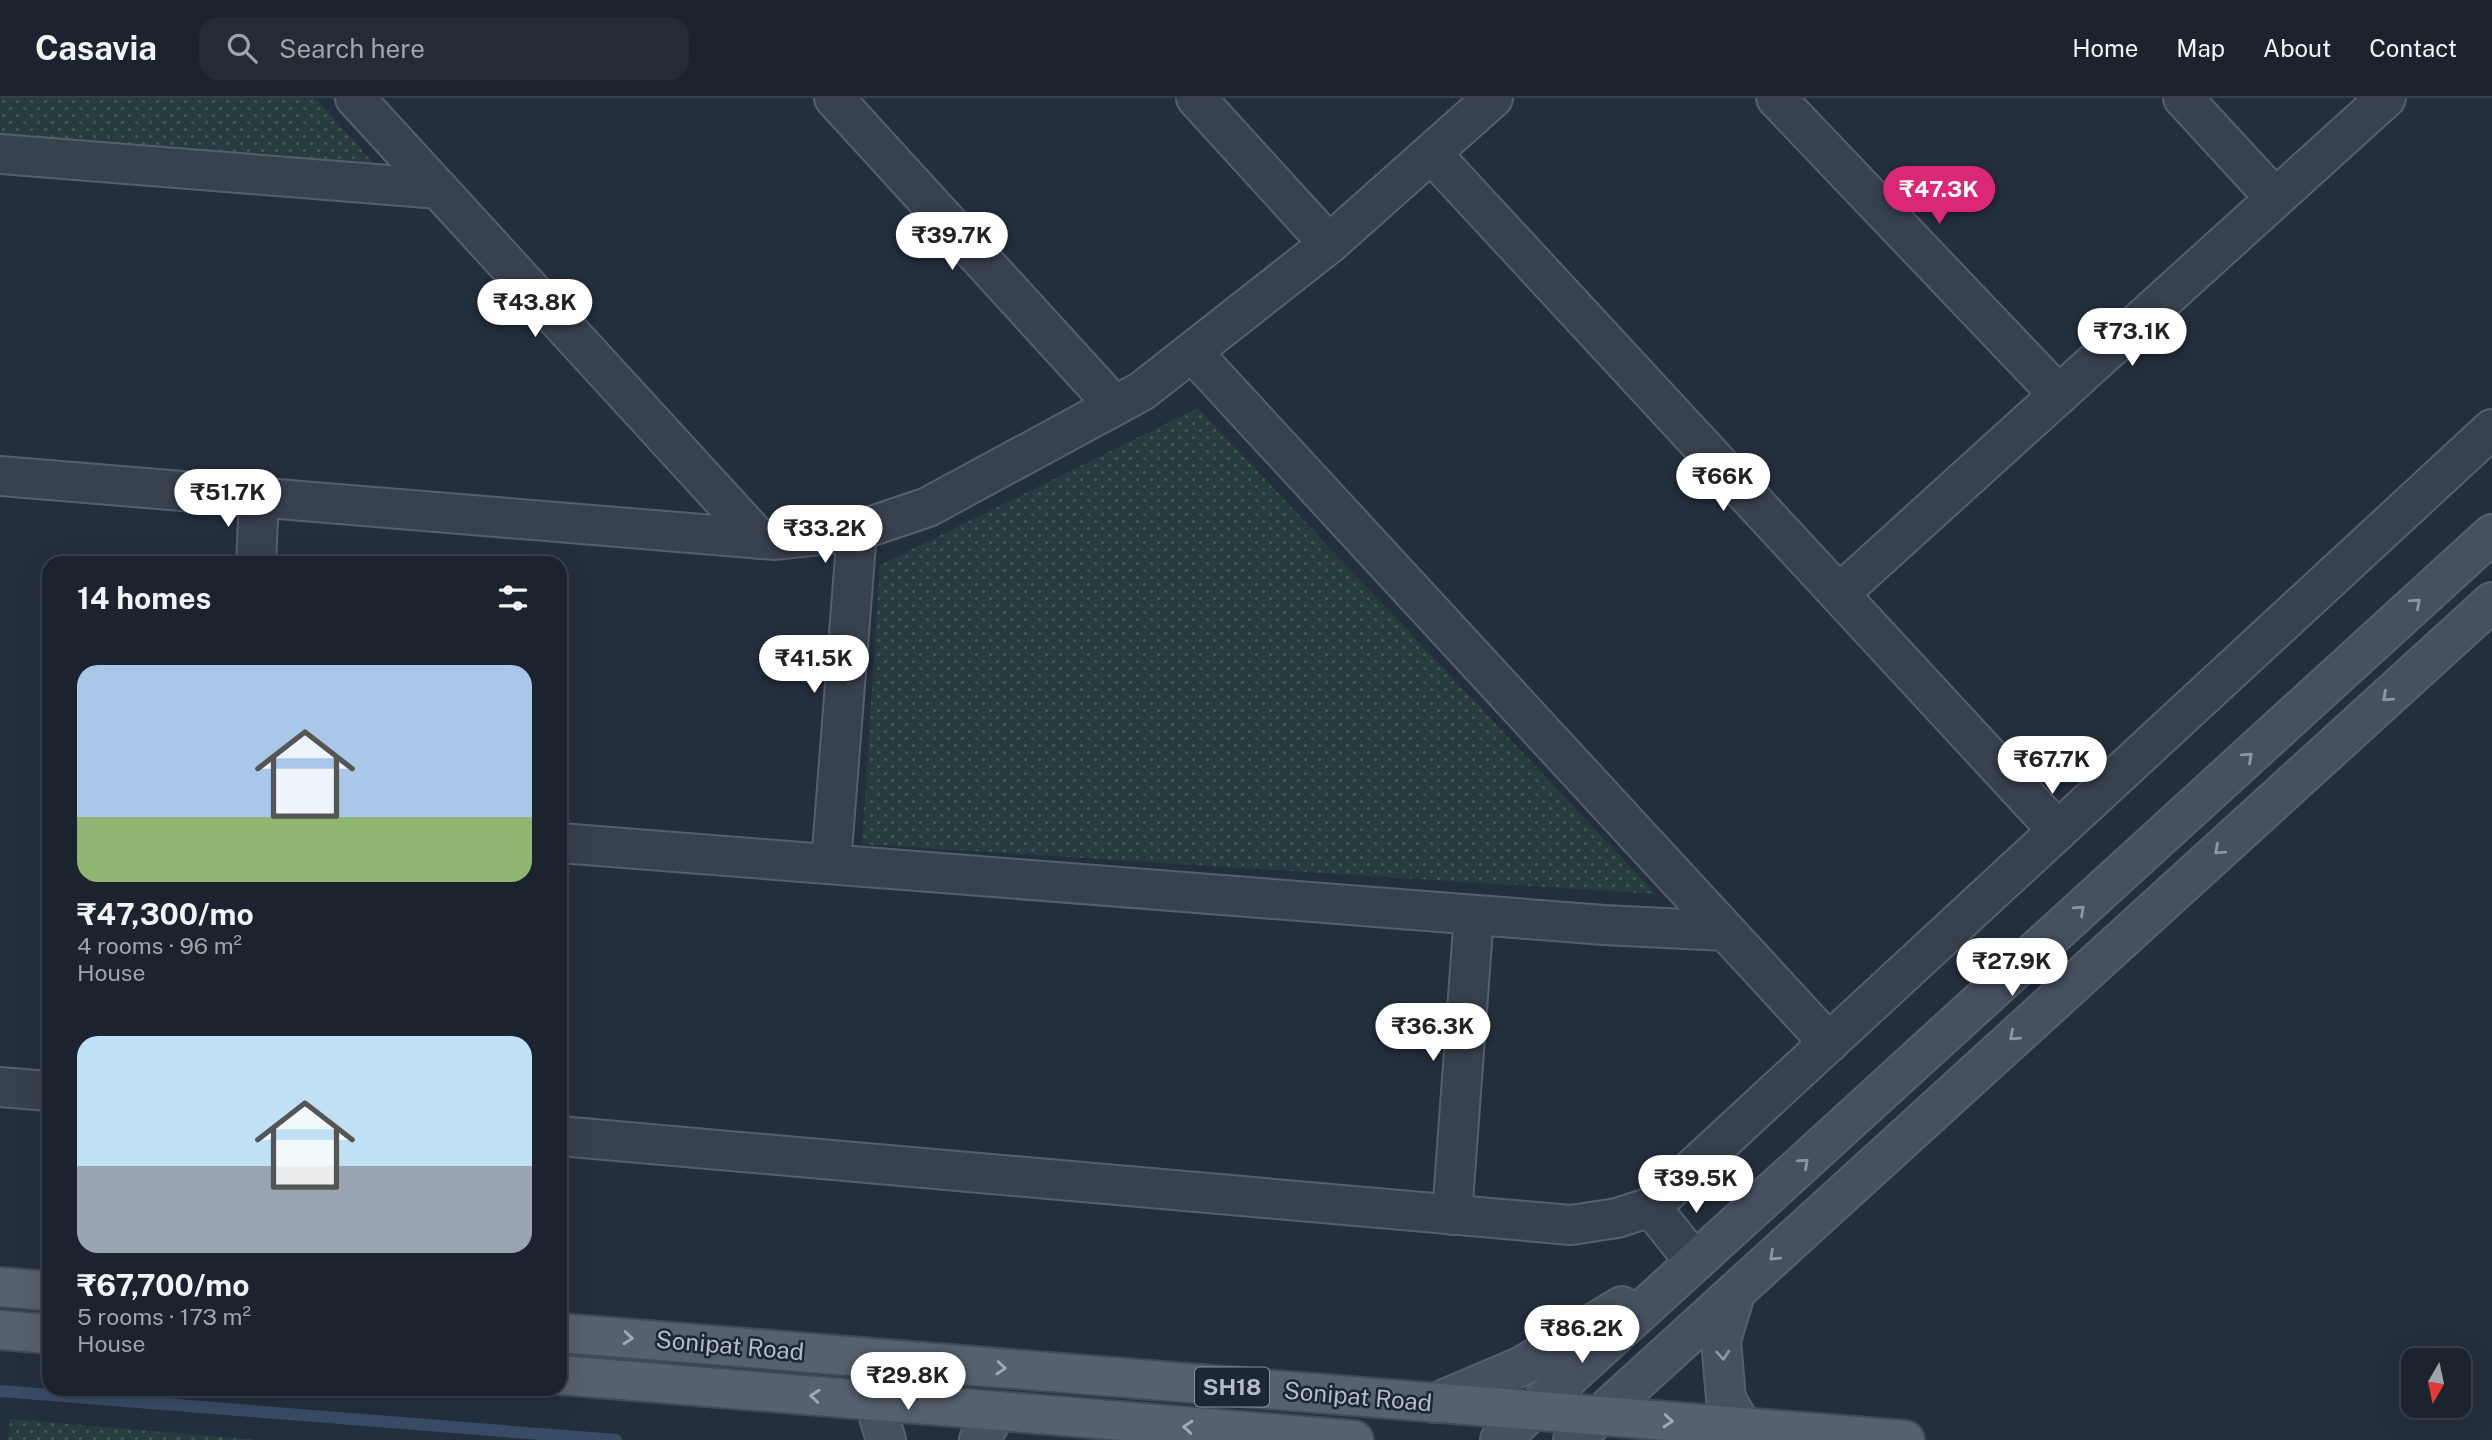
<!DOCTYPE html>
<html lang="en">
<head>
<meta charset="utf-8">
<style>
  body { margin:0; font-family:"Public Sans",sans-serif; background:#242b36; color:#f1f3f6; height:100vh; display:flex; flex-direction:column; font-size:26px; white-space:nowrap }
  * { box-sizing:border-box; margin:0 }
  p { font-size:23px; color:#a0a4aa }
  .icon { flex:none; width:38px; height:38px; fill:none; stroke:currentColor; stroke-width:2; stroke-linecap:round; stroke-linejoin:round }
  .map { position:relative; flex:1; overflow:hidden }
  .panel { position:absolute; left:42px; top:458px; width:525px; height:840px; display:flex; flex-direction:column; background:#1b232e; border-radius:21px; box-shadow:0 7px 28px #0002,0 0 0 2px #39404a }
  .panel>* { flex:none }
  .needle { width:46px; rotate:189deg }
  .fabs { position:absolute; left:2401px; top:1250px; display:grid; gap:14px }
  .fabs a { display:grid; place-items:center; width:70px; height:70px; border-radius:14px; background:#1b232e; box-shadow:0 7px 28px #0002,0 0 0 2px #39404a; font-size:35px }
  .price { position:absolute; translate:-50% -60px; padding:0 16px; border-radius:24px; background:#fff; color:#222; font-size:23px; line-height:46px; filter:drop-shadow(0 2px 4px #0008) }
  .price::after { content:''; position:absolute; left:50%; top:42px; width:21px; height:16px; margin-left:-10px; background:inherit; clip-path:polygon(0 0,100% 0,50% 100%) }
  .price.active { background:#db2777; color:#fff }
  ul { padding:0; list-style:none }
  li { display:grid; align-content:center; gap:14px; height:371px; padding:0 35px }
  li span { display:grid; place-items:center; height:217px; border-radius:21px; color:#555 }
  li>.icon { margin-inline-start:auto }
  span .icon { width:126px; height:126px; fill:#fffc; stroke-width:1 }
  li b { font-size:30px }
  h2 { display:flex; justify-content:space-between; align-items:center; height:84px; padding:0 35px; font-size:30px }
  header { display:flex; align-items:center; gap:42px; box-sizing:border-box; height:98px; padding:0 35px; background:#1b232e; border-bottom:2px solid #39404a }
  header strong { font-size:33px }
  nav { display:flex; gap:38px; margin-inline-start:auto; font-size:24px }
  .search { width:490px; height:63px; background:#242b36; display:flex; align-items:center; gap:18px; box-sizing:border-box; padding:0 24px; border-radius:21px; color:#a0a4aa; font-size:26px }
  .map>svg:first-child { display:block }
  .park { fill:url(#park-dots) }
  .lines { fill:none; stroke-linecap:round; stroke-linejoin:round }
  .stream { stroke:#394c67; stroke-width:12 }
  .street-casing { stroke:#565f6c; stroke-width:42 }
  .secondary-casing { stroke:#565f6c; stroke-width:42 }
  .primary-casing { stroke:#414a57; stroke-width:42 }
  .street { stroke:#38414e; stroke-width:38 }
  .secondary { stroke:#465061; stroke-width:38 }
  .primary { stroke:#56606e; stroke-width:38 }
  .oneway { stroke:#8e96a5 }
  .oneway2 { stroke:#a1aab7 }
  .labels { text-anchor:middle; stroke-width:5; stroke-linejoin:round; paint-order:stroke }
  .shield { fill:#1d2633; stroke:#878f9c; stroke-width:2 }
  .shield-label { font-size:23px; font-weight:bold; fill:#b4bcc9 }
  .street-label { font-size:24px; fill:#b4bcc9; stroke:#1d2633 }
</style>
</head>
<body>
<header>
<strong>Casavia</strong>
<div class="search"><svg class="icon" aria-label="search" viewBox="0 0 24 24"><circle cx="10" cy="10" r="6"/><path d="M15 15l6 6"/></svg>Search here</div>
<nav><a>Home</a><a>Map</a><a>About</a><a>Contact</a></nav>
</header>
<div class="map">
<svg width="2492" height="1342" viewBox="0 0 2492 1342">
  <defs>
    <pattern id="park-dots" width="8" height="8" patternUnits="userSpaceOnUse" patternTransform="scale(1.75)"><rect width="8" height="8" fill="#263c3f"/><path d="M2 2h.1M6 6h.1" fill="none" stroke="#435659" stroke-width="1.8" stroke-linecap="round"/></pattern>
  </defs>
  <rect width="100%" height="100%" fill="#242f3e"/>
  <path class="park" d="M0 0H315L378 70 0 37Z
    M1198 310 1656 796 862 746 880 467Z
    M10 1321 257 1342H8Z"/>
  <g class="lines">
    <path class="stream" d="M0 1293 616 1342"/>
    <defs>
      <path id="street" d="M355 0 759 441
        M834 0 1115 308
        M1196 0 1329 146
        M1776 0 2059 297
        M2183 0 2275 100
        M0 56 439 91
        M1432 56 2058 733
        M1192 254 1829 945
        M0 378 775 442 857 433 928 409 1142 293 1329 146 1493 0
        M256 466 259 399
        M1839 496 2386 0
        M560 745 1604 827 1726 833
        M831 766 857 433
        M0 989 49 993
        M560 1038 1571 1127 1617 1120 1651 1109 2492 331
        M1651 1109 1695 1164
        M1452 1117 1474 817"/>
      <path id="secondary" d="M1736 1193 1721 1242 1726 1301 1742 1329
        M874 1303 886 1342
        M1435 1305 1522 1268 1622 1208
        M979 1342 998 1313
        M1500 1342 2492 436
        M1573 1342 2492 504"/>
      <path id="primary" d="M0 1189 49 1193
        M0 1232 49 1236
        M560 1235 1905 1342
        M560 1277 1354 1342"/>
    </defs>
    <use href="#street" class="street-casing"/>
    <use href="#secondary" class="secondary-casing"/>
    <use href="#primary" class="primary-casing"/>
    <use href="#street" class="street"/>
    <use href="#secondary" class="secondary"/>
    <use href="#primary" class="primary"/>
  </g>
  <defs><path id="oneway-chevron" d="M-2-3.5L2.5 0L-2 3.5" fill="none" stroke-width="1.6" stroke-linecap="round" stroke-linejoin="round" transform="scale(1.75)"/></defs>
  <g class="oneway">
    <use href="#oneway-chevron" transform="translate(2416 505) rotate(-42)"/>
    <use href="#oneway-chevron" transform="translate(2387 599) rotate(138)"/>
    <use href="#oneway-chevron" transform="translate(2248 659) rotate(-42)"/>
    <use href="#oneway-chevron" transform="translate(2219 752) rotate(138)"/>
    <use href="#oneway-chevron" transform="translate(2080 812) rotate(-42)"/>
    <use href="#oneway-chevron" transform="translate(2014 938) rotate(138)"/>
    <use href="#oneway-chevron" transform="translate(1804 1065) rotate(-42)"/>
    <use href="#oneway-chevron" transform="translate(1774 1158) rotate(137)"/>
    <use href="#oneway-chevron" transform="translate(1723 1257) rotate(86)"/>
  </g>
  <g class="oneway2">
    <use href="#oneway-chevron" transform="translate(628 1240) rotate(5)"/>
    <use href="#oneway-chevron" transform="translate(1001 1270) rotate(5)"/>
    <use href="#oneway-chevron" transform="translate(815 1298) rotate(-175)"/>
    <use href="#oneway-chevron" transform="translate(1668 1323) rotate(5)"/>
    <use href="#oneway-chevron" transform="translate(1188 1329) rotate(-175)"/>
  </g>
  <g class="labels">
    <rect class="shield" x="1195" y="1269.5" width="74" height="39" rx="5"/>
    <g class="shield-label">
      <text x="1232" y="1297">SH18</text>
    </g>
    <g class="street-label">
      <text transform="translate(730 1248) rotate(5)" y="8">Sonipat Road</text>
      <text transform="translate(1358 1299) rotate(5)" y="8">Sonipat Road</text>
    </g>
  </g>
</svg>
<div class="fabs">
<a><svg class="needle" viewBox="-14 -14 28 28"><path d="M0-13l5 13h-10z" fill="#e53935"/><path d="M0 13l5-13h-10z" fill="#a0a4aa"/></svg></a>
</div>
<b class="price active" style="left:1939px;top:128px">₹47.3K</b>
<b class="price" style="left:952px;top:174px">₹39.7K</b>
<b class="price" style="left:535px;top:241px">₹43.8K</b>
<b class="price" style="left:2132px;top:270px">₹73.1K</b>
<b class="price" style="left:1723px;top:415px">₹66K</b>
<b class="price" style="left:228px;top:431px">₹51.7K</b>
<b class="price" style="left:825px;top:467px">₹33.2K</b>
<b class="price" style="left:814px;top:597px">₹41.5K</b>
<b class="price" style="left:2052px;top:698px">₹67.7K</b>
<b class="price" style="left:2012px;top:900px">₹27.9K</b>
<b class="price" style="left:1433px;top:965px">₹36.3K</b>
<b class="price" style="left:1696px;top:1117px">₹39.5K</b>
<b class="price" style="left:1582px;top:1267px">₹86.2K</b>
<b class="price" style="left:908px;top:1314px">₹29.8K</b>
<section class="panel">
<h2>14 homes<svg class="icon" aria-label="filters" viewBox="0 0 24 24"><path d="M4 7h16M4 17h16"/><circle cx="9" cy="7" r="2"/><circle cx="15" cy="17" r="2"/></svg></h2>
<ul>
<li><span style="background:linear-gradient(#a9c7e8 70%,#8fb573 0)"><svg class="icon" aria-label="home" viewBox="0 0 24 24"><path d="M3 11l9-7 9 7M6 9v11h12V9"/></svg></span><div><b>₹47,300/mo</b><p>4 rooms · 96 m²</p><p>House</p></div></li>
<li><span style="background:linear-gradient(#bfe0f5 60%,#9aa5b1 0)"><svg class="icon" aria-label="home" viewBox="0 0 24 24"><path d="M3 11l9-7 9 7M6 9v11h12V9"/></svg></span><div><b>₹67,700/mo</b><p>5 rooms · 173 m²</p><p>House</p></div></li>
</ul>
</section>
</div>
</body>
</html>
